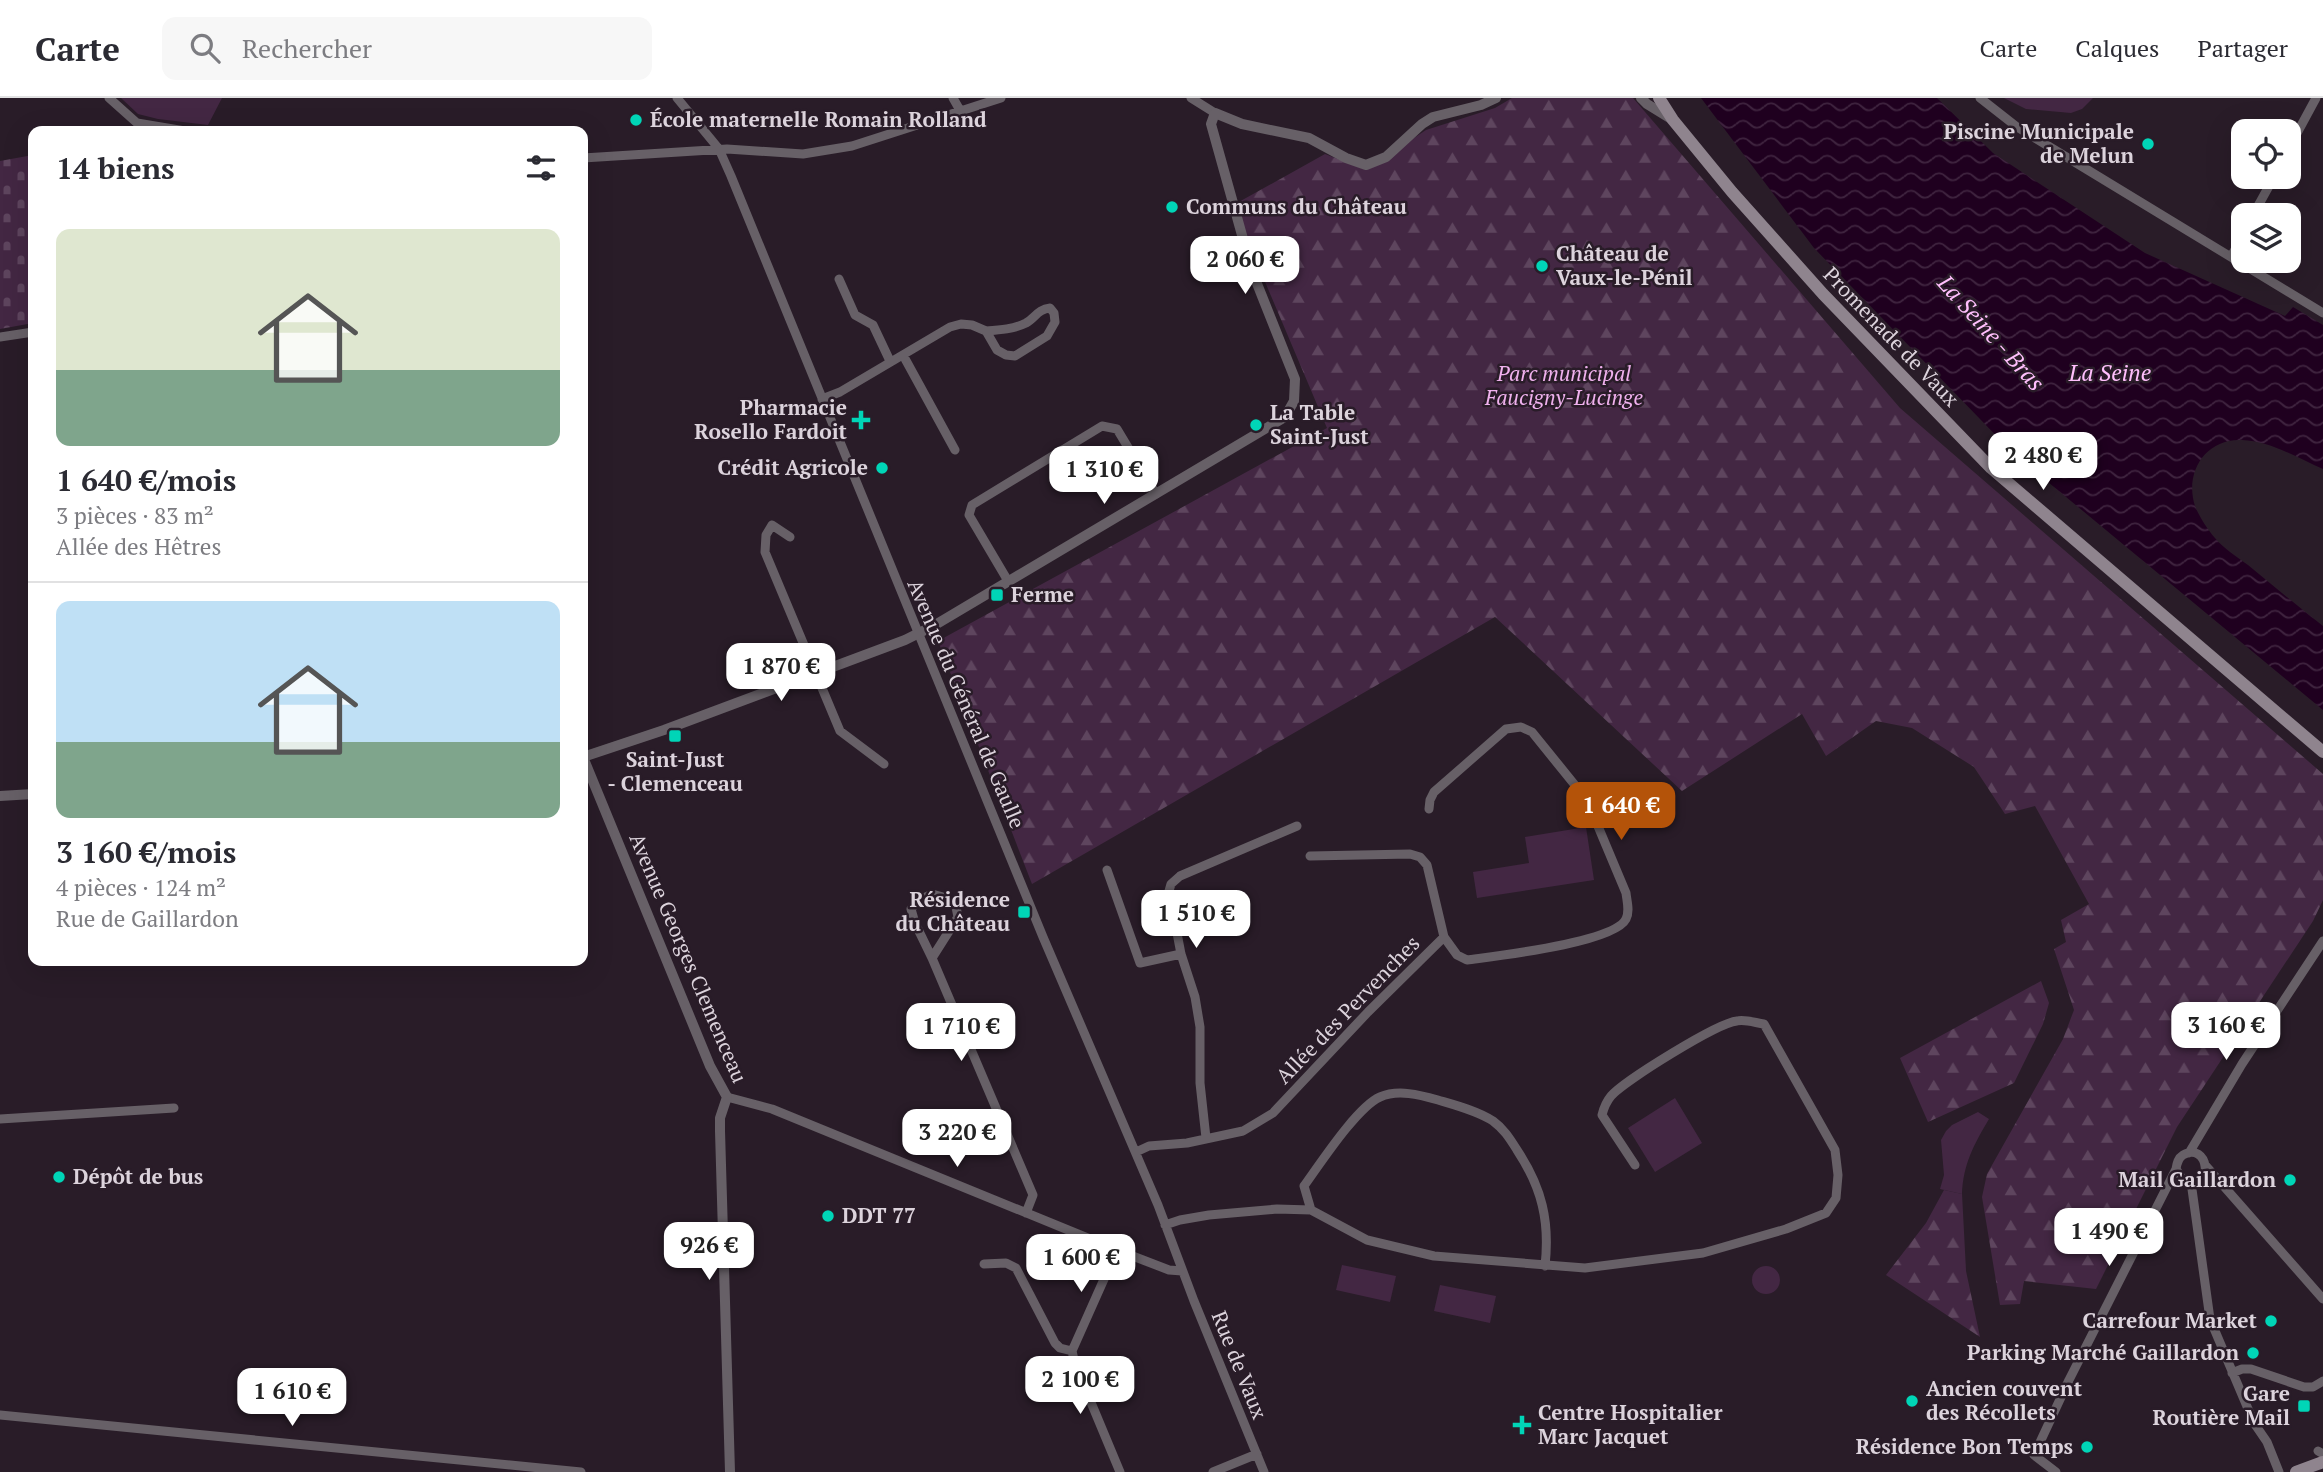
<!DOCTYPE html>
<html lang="fr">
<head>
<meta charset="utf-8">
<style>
  body { margin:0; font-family:"PT Serif",serif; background:#f7f7f7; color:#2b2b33; height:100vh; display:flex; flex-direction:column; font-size:26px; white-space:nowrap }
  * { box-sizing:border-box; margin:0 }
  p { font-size:23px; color:#7c7c81 }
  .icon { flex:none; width:38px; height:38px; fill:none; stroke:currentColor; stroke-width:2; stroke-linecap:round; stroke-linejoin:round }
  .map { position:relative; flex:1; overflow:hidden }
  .side { position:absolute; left:28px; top:28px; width:560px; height:840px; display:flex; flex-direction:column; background:#fff; border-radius:14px; box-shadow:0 7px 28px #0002 }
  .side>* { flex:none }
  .buttons { position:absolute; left:2231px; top:21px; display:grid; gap:14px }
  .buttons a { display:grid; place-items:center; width:70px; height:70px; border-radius:14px; background:#fff; box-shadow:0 7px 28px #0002; font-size:35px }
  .price { position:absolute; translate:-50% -60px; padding:0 16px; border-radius:14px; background:#fff; color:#222; font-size:23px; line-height:46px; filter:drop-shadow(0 2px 4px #0008) }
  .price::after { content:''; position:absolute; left:50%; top:42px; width:21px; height:16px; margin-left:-10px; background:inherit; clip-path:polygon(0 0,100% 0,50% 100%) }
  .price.active { background:#b45309; color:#fff }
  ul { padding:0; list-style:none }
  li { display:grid; align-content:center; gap:14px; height:371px; padding:0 28px }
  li+li { border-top:2px solid #e1e1e2 }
  li span { display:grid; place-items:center; height:217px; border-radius:14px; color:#555 }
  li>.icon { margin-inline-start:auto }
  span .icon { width:126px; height:126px; fill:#fffc; stroke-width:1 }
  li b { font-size:30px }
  h2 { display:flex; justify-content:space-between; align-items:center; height:84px; padding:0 28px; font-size:30px }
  header { display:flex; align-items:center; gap:42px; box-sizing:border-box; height:98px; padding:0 35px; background:#fff; border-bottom:2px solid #e1e1e2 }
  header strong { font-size:33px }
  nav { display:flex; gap:38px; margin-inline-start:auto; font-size:24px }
  .search { width:490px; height:63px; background:#f7f7f7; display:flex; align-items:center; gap:18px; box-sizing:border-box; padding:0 24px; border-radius:14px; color:#7c7c81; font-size:26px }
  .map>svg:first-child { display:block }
  .grass { fill:#432743 }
  .forest { fill:url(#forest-firs) }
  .cemetery { fill:url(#cemetery-stones) }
  .water { fill:url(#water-waves) }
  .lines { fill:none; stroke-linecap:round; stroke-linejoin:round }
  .minor { stroke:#676067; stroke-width:9 }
  .tertiary { stroke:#676067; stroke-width:10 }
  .secondary { stroke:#8f848e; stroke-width:12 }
  .poi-dot { fill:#00d5b7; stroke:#291c28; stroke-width:2.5 }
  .labels { text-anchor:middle; stroke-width:5; stroke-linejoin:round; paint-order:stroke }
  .poi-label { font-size:21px; font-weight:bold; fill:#dcd3dc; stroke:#291c28; text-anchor:start }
  .street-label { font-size:21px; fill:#dcd3dc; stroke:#291c28 }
  .park-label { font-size:21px; font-style:italic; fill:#f0b1ee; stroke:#291c28 }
  .water-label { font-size:23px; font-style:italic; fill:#ffbffc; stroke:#291c28 }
</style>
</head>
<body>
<header>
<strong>Carte</strong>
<div class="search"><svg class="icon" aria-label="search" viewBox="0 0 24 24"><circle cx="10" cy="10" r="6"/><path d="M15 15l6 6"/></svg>Rechercher</div>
<nav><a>Carte</a><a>Calques</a><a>Partager</a></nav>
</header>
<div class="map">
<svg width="2323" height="1374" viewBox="0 0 2323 1374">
  <defs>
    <pattern id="forest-firs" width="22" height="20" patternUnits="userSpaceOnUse" patternTransform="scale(1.75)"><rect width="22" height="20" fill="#432743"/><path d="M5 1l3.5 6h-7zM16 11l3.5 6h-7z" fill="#5e455e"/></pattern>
    <pattern id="cemetery-stones" width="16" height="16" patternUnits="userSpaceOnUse" patternTransform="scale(1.75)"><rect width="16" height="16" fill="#432743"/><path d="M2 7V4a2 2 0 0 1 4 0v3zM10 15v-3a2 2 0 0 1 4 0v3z" fill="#5e455e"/></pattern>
    <pattern id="water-waves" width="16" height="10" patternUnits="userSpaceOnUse" patternTransform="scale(1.75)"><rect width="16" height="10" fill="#1f001f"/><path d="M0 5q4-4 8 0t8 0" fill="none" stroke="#3f243f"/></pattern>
  </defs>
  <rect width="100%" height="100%" fill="#291c28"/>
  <path class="grass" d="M121 0H222L208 27 158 21 138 16Z
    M2004 0H2093L2082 11 2071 15 2026 11Z
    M1586 729 1594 782 1477 800 1473 774 1529 765 1525 739Z
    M1675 1000 1702 1045 1655 1074 1628 1030Z
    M1978 1014 1989 1021C1974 1046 1963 1067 1962 1096L1940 1091 1944 1077 1941 1042 1946 1033 1952 1027Z
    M1342 1167 1396 1178 1390 1204 1336 1192Z
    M1752 1182a14 14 0 1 1 28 0a14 14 0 1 1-28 0Z
    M1440 1187 1496 1198 1490 1225 1434 1213Z"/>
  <path class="forest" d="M1512 0H1633L1900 310 2323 676V802L2313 823 2177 1029 2096 1191 2024 1183 2020 1206 2000 1207 1982 1099 1987 1076 2063 941 2074 912 2054 851 2066 844 2061 822 2089 806 2035 708 2005 716 1974 669 1912 630 1876 623 1826 658 1802 616 1682 693 1495 519 1032 786 938 543 1327 330 1246 139 1237 105 1325 56 1366 72 1426 32 1495 10Z
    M2041 883 2049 905 2043 926 2014 985 1928 1024 1900 960Z
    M1944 1092 1962 1096 1966 1173 1980 1239 1886 1177 1926 1125Z"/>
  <path class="cemetery" d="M33 57V225L0 231V63Z"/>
  <path class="water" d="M1701 0H1937L1993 55 2145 155 2285 218 2293 209 2323 227V371C2298 360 2270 343 2242 342 2206 340 2184 374 2195 408 2199 418 2207 431 2215 440 2223 450 2237 459 2248 467 2273 488 2298 508 2323 528V612L2013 355 1814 150Z"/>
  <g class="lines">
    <path class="minor" d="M109 0 137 25 185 33
      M677 0 719 51 731 78 1043 839 1158 1107 1194 1203 1264 1374
      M953 0 961 14
      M1191 0 1215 15
      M1980 0 2017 29 2323 215
      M2289 50 2316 0
      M583 60 727 51 803 56 852 48 1001 0
      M2253 117 2274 79
      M2231 159 2244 135
      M839 181 855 217 873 227 890 263
      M0 239 33 234
      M903 257 955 352
      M822 301 840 294 950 229 961 226 972 227 986 233 997 252 1006 257 1015 258 1047 238 1055 224 1054 215 1050 210C1038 211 1035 220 1026 225 1014 231 1000 232 986 233
      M790 439 772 427 766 437 765 454 840 633 884 666
      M1008 483 969 417 972 407 1102 328 1117 331 1156 396
      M1429 711 1430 702 1434 694 1506 631 1521 629 1532 634 1587 702 1626 795C1627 804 1630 813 1626 821 1614 845 1495 858 1467 862L1457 857 1444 839
      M1107 772 1140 865 1181 856
      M932 860 915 825 911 811 919 802 932 796 947 800 956 809 958 819 932 860 1033 1097 1026 1115
      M727 999 772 1011 1117 1152 1169 1172 1182 1173
      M0 1021 174 1010
      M1206 1040 1200 985V929L1195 899 1181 856 1169 793 1171 786 1180 778 1297 728
      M1136 1054 1149 1048 1187 1045 1243 1033 1273 1015 1368 914 1444 839 1427 767 1420 759 1410 756 1310 758
      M2189 1055 2242 966 2323 843
      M2206 1068 2323 1201
      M2191 1084 2210 1221 2254 1325 2267 1344 2279 1374
      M1311 1112 1304 1088C1320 1066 1357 1009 1380 999 1398 991 1420 997 1438 1002 1455 1007 1478 1013 1493 1023 1504 1031 1510 1041 1517 1052 1542 1090 1550 1123 1545 1168
      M1165 1127 1180 1122 1209 1117 1277 1111 1311 1112 1367 1142 1434 1158 1585 1170 1703 1155 1786 1131 1826 1115 1836 1100 1838 1077 1835 1052 1764 926C1756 925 1745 921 1737 923 1717 925 1624 983 1611 998 1606 1004 1604 1009 1602 1017L1635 1067
      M984 1166 1006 1165 1016 1170 1055 1245 1060 1250 1072 1253
      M1072 1253 1075 1266 1120 1374
      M1072 1253 1117 1152
      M2232 1275 2242 1271H2251L2304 1289H2313L2323 1283
      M0 1317 581 1374
      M2318 1353 2323 1356
      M1213 1374 1257 1356
      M2056 1374 2034 1357 2069 1282 2176 1071C2177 1065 2178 1060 2183 1057 2208 1042 2217 1094 2183 1082L2176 1071"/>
    <path class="tertiary" d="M1641 0 1647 6 1673 22
      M583 659 664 632 905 542 935 527 1285 319 1294 303 1295 281 1252 173 1211 26 1215 15 1242 26 1309 40 1346 60 1366 67 1386 59 1422 26 1433 19 1481 7 1496 0
      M583 659 710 968 727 999 720 1020V1033L730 1374
      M0 698 33 696"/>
    <path class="secondary" d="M1659 0 1673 22 1732 94 1823 196 1991 370 2323 654
      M2296 1374 2323 1364"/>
  </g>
  <g class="poi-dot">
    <circle cx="636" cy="22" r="7"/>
    <circle cx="2148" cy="46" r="7"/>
    <circle cx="1172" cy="109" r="7"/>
    <circle cx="1542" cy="168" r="7"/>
    <path d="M857.5 311.5h7v7h7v7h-7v7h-7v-7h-7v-7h7z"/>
    <circle cx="1256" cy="327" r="7"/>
    <circle cx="882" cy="370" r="7"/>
    <rect x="990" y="490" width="14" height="14" rx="3.5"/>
    <rect x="668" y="631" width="14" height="14" rx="3.5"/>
    <rect x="1017" y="807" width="14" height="14" rx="3.5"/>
    <circle cx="59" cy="1079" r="7"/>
    <circle cx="2290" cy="1082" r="7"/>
    <circle cx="828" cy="1118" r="7"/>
    <circle cx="2271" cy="1223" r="7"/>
    <circle cx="2253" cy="1255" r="7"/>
    <circle cx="1912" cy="1303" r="7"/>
    <rect x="2297" y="1301" width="14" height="14" rx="3.5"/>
    <path d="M1518.5 1316.5h7v7h7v7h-7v7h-7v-7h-7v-7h7z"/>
    <circle cx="2087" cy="1349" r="7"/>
  </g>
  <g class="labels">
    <g class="poi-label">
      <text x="650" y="29">École maternelle Romain Rolland</text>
      <text x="2134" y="41" text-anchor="end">Piscine Municipale<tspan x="2134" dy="24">de Melun</tspan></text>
      <text x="1186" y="116">Communs du Château</text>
      <text x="1556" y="163">Château de<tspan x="1556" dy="24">Vaux-le-Pénil</tspan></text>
      <text x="847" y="317" text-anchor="end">Pharmacie<tspan x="847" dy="24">Rosello Fardoit</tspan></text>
      <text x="1270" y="322">La Table<tspan x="1270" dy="24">Saint-Just</tspan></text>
      <text x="868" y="377" text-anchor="end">Crédit Agricole</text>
      <text x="1011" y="504">Ferme</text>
      <text x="675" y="669" text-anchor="middle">Saint-Just<tspan x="675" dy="24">- Clemenceau</tspan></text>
      <text x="1010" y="809" text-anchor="end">Résidence<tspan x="1010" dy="24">du Château</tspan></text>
      <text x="73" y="1086">Dépôt de bus</text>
      <text x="2276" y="1089" text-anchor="end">Mail Gaillardon</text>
      <text x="842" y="1125">DDT 77</text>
      <text x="2257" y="1230" text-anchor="end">Carrefour Market</text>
      <text x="2239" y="1262" text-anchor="end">Parking Marché Gaillardon</text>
      <text x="1926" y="1298">Ancien couvent<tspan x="1926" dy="24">des Récollets</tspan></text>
      <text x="2290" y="1303" text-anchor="end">Gare<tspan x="2290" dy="24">Routière Mail</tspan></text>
      <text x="1538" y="1322">Centre Hospitalier<tspan x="1538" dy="24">Marc Jacquet</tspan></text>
      <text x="2073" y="1356" text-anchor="end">Résidence Bon Temps</text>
    </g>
    <g class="street-label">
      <text transform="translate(1891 239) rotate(46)" y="7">Promenade de Vaux</text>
      <text transform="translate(966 606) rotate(67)" y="7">Avenue du Général de Gaulle</text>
      <text transform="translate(688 860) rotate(67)" y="7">Avenue Georges Clemenceau</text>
      <text transform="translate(1348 912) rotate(-46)" y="7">Allée des Pervenches</text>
      <text transform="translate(1239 1267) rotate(68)" y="7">Rue de Vaux</text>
    </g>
    <g class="park-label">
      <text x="1564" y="283">Parc municipal<tspan x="1564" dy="24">Faucigny-Lucinge</tspan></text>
    </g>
    <g class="water-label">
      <text transform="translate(1991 235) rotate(48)" y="8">La Seine - Bras</text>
      <text x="2110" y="283">La Seine</text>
    </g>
  </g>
</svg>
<div class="buttons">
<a><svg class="icon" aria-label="locate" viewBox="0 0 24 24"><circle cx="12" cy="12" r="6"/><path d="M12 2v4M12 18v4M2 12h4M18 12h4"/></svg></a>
<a><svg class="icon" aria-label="layers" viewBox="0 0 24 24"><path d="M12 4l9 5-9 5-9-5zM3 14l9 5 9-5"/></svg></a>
</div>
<b class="price" style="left:1245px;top:198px">2 060 €</b>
<b class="price" style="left:2043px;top:394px">2 480 €</b>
<b class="price" style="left:1104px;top:408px">1 310 €</b>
<b class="price" style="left:781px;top:605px">1 870 €</b>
<b class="price active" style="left:1621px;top:744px">1 640 €</b>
<b class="price" style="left:1196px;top:852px">1 510 €</b>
<b class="price" style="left:2226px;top:964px">3 160 €</b>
<b class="price" style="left:961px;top:965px">1 710 €</b>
<b class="price" style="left:957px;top:1071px">3 220 €</b>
<b class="price" style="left:2109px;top:1170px">1 490 €</b>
<b class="price" style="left:709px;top:1184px">926 €</b>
<b class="price" style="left:1081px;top:1196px">1 600 €</b>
<b class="price" style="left:1080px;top:1318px">2 100 €</b>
<b class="price" style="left:292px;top:1330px">1 610 €</b>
<section class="side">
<h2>14 biens<svg class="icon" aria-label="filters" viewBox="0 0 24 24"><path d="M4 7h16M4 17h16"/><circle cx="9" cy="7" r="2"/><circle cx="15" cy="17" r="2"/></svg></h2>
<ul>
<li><span style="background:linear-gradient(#dfe7d0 65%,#7fa58c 0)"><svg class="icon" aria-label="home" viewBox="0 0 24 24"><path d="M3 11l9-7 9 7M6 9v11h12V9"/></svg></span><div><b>1 640 €/mois</b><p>3 pièces · 83 m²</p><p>Allée des Hêtres</p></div></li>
<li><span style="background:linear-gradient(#bfe0f5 65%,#7fa58c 0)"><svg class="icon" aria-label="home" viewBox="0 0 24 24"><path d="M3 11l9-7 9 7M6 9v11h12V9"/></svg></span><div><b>3 160 €/mois</b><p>4 pièces · 124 m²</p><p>Rue de Gaillardon</p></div></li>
</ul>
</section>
</div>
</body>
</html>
